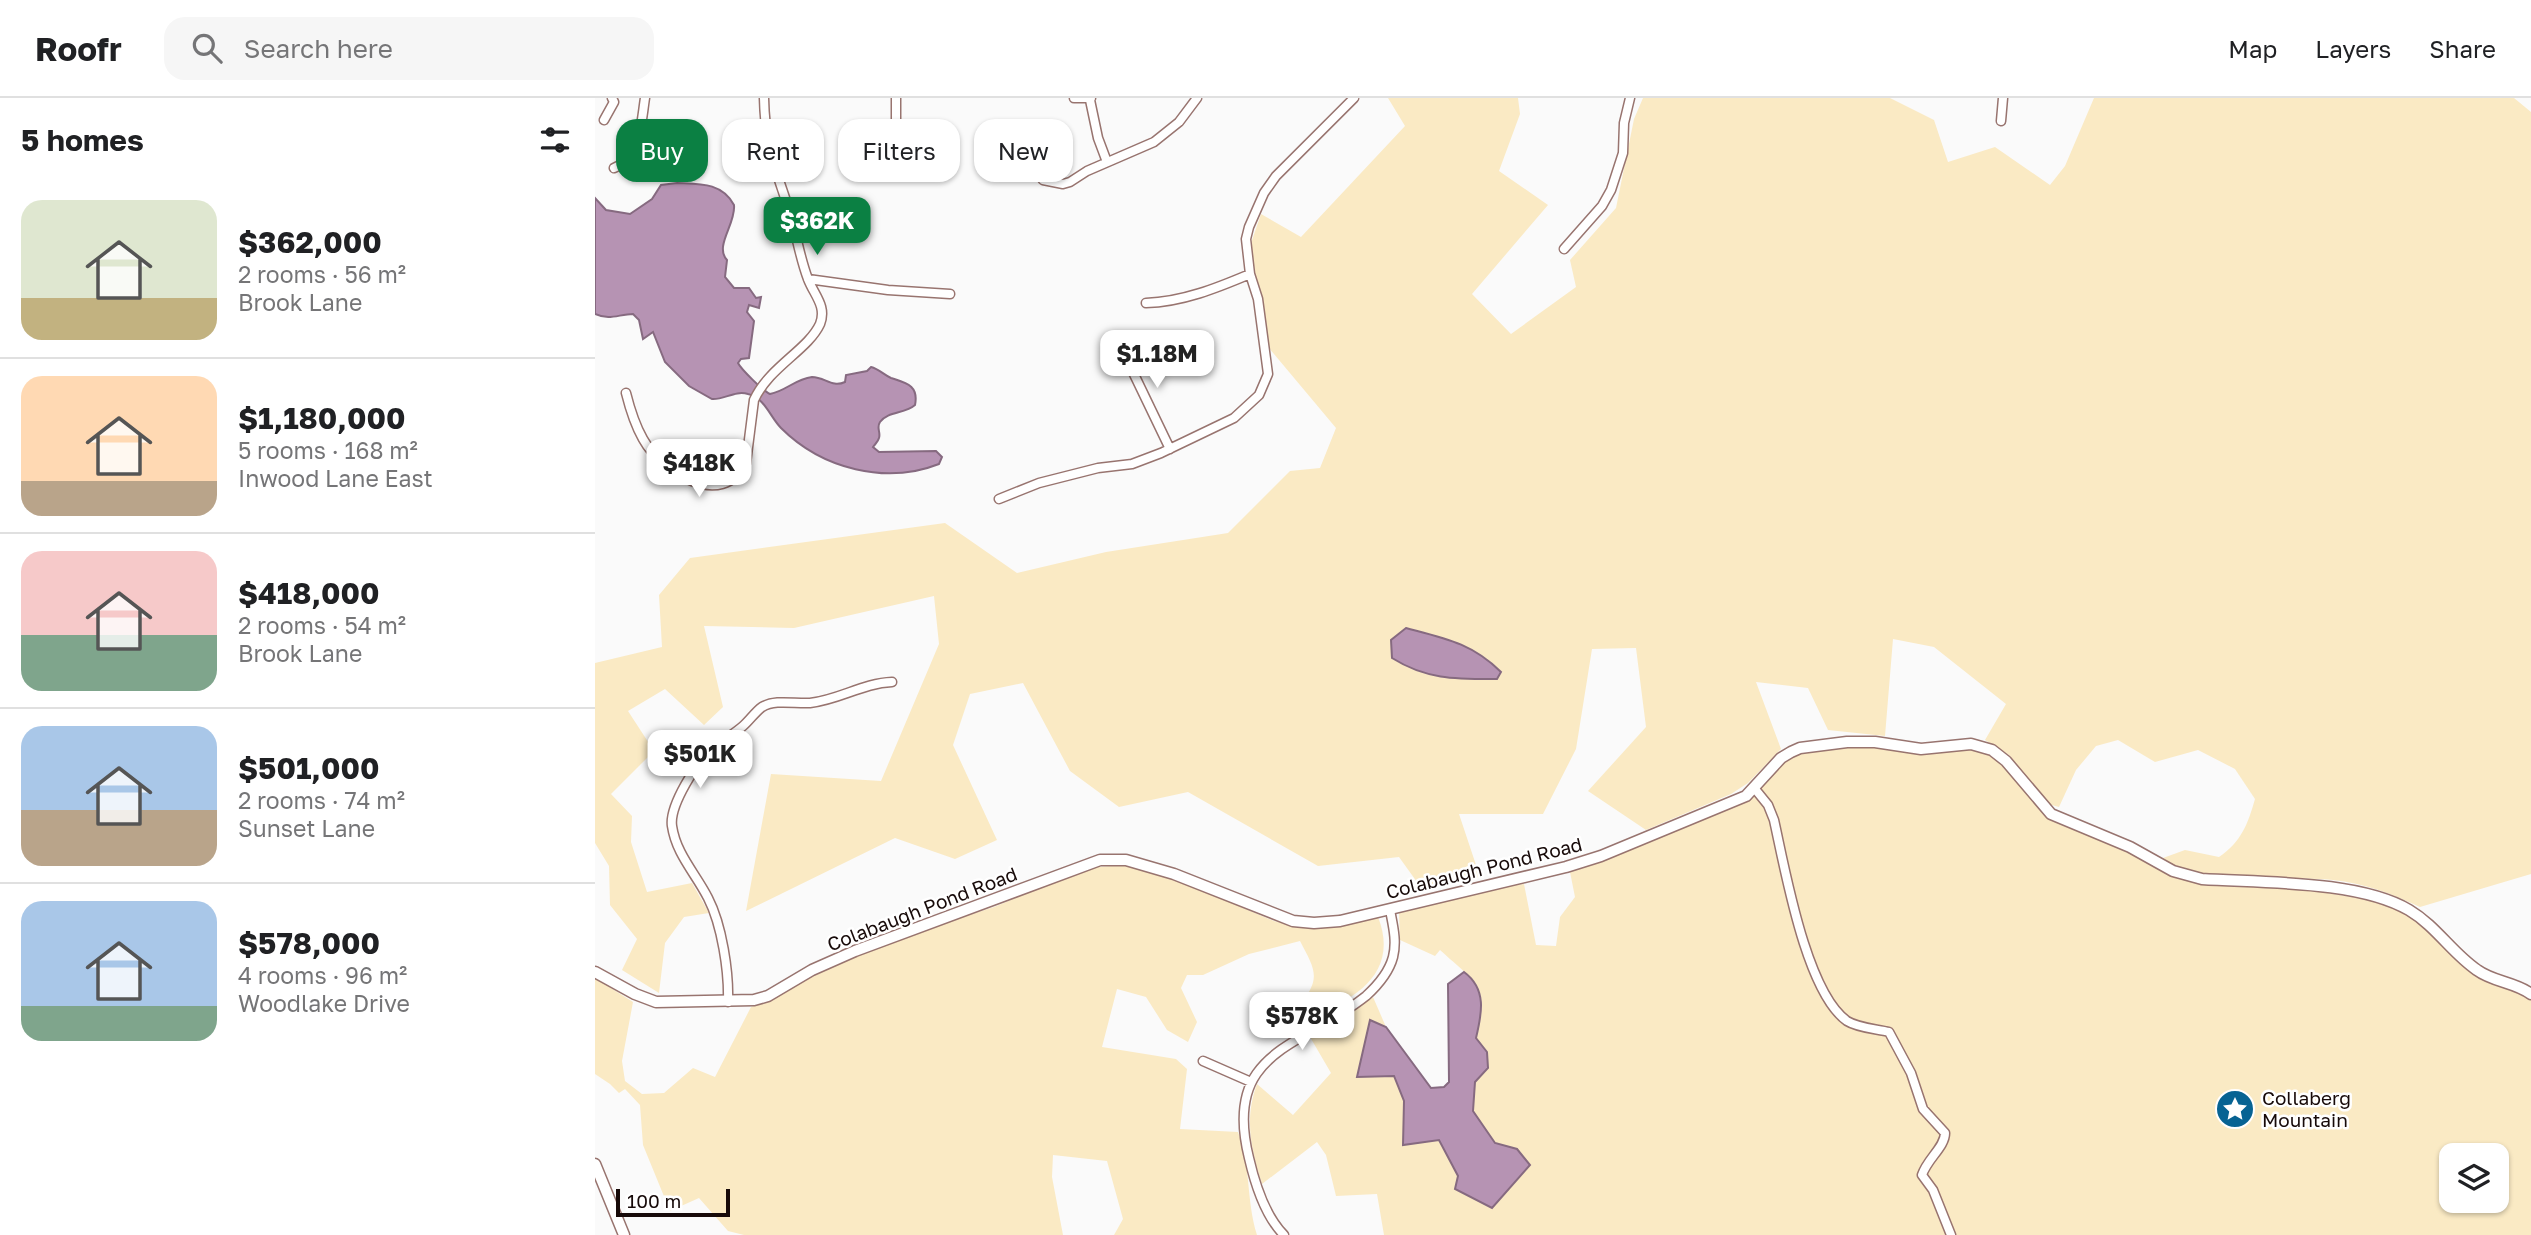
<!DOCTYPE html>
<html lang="en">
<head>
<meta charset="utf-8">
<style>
  body { margin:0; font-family:"Golos Text",sans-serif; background:#f6f6f6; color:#202124; height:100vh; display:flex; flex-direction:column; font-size:26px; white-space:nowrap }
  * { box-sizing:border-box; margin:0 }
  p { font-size:23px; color:#757577 }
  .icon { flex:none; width:38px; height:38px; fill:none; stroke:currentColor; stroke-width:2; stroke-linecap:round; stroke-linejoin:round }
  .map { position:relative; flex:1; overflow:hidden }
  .panel { display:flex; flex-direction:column; background:#fff; width:595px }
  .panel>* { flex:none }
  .guide { position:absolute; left:21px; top:21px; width:665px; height:63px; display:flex; gap:14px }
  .buttons { position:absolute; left:1844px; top:1045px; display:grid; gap:14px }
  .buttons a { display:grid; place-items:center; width:70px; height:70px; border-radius:14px; background:#fff; box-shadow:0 2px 5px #0004; font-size:35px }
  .scale { position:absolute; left:21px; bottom:18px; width:114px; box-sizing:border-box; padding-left:7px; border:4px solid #170a09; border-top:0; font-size:19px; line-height:24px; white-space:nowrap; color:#170a09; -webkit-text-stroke:5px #fff; paint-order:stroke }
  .price { position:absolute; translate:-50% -60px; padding:0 16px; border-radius:14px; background:#fff; color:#222; font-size:23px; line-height:46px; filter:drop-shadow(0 2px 4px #0008) }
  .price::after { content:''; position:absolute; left:50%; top:42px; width:21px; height:16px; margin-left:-10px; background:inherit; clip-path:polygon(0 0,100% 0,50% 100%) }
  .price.active { background:#0b8043; color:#fff }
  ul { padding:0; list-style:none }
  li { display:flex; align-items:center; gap:21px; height:175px; padding:0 21px }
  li+li { border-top:2px solid #e0e0e0 }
  li span { display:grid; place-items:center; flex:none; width:196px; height:140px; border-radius:21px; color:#555 }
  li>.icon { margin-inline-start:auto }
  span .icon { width:84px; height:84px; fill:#fffc; stroke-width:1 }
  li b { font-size:30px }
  h2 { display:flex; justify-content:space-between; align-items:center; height:84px; padding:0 21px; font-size:30px }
  .chip { padding:0 24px; border-radius:21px; background:#fff; box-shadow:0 2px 5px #0004; font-size:24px; line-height:63px }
  .chip.active { background:#0b8043; color:#fff }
  header { display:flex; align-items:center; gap:42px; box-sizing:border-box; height:98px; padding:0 35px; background:#fff; border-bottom:2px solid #e0e0e0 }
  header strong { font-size:33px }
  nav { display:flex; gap:38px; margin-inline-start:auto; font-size:24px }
  .search { width:490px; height:63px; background:#f6f6f6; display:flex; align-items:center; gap:18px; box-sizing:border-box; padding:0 24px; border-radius:21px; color:#757577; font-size:26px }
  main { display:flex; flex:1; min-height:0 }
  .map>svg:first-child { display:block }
  .green { fill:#faeac4; fill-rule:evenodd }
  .water { fill:#b693b3; stroke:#866a80; stroke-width:2 }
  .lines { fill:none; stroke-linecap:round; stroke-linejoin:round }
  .minor-casing { stroke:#98746f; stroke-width:11 }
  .tertiary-casing { stroke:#98746f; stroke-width:13 }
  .minor { stroke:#fff; stroke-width:8 }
  .tertiary { stroke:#fff; stroke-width:10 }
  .labels { text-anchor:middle; stroke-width:5; stroke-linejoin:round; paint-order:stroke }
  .street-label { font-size:19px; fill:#170a09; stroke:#fff }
  .poi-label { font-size:19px; fill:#170a09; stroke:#fff; text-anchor:start }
</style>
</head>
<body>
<header>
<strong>Roofr</strong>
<div class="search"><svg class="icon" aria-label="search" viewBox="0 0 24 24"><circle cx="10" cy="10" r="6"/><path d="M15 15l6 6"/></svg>Search here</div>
<nav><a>Map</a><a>Layers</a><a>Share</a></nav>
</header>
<main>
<section class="panel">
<h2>5 homes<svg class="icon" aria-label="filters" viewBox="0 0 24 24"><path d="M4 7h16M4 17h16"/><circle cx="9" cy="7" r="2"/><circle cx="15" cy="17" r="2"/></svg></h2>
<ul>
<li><span style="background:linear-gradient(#dfe7d0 70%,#c2b280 0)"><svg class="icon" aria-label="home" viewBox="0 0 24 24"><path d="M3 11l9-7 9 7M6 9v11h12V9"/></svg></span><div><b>$362,000</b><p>2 rooms · 56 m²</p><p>Brook Lane</p></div></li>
<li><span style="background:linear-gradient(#ffd9b3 75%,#b9a48a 0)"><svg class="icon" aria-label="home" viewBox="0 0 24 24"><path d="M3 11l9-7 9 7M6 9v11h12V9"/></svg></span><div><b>$1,180,000</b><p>5 rooms · 168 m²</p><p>Inwood Lane East</p></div></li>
<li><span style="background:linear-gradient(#f6c9c9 60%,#7fa58c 0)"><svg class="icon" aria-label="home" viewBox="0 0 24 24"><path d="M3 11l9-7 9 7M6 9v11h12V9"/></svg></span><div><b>$418,000</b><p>2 rooms · 54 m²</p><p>Brook Lane</p></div></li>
<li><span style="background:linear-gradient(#a9c7e8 60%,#b9a48a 0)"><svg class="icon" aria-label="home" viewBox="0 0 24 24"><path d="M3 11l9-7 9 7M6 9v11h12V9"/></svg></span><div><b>$501,000</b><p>2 rooms · 74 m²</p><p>Sunset Lane</p></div></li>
<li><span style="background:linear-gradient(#a9c7e8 75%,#7fa58c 0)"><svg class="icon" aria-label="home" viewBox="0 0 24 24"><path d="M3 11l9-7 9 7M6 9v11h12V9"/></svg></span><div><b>$578,000</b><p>4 rooms · 96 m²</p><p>Woodlake Drive</p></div></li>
</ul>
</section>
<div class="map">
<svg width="1936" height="1137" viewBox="0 0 1936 1137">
  <rect width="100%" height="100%" fill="#fafafa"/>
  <path class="green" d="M793 0H923L925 16 904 73 953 107 877 196 916 236 981 189 975 162 1021 110 1039 21 1048 0H1295L1339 22 1353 64 1400 49 1455 87 1470 68 1499 0H1919L1936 14V776L1825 809C1797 796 1769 785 1738 782 1691 777 1604 789 1568 760L1590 752 1624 759C1646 744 1653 726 1660 701L1640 671 1603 652 1560 664 1523 642 1501 648 1481 672 1464 709 1453 706 1414 657 1390 642 1411 606 1339 549 1298 541 1290 638 1233 632 1213 590 1161 584 1186 651 1153 685 1136 696 1051 732 993 693 1051 629 1041 550 997 551 981 651 948 716H864L885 779 827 791 804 759 723 768 593 694 524 709 475 673 428 585 375 596 358 647 402 742 360 761 300 740 151 813 176 676 286 683 344 546 339 498 199 530 109 528 128 609 109 627 70 591 33 613 59 653 16 696 37 718 36 744 52 794 97 785 114 815 89 819 70 845 64 895 27 872 42 841 15 807 14 768 0 745V565L67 549 64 497 95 460 350 425 422 475 511 454 633 435 695 373 725 370 741 330 674 250 655 148 666 116 706 139 810 28ZM796 542 902 581 843 579Z
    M1263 647 1284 648 1329 657 1367 650 1400 658 1447 714 1461 724 1604 784 1714 792 1788 804 1816 818 1833 831 1881 877 1917 890 1936 901V1137H789L782 1096 741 1098 731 1057 722 1044 667 1086C656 1052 649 1021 662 986L698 1017 736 975 715 939 778 899 791 929 776 922 809 1003 808 1046 844 1041 863 1078 922 1051 900 1045 878 1013 880 984 892 954 880 940C894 887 881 885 845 852L840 858 805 842 804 814 896 790 929 786 941 847 961 848 965 819 980 799 975 774 1157 700 1189 662 1199 656ZM1857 1057H1902V1102H1857Z
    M528 767 583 782 679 823 704 830 738 829 783 819C804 872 764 901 718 916L707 911 706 905C727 880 719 870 705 843L654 856 608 877H592L586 890 602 924 593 944 572 932 551 899 522 891 507 949 581 961 592 971 585 1031 643 1034C656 1066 651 1102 662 1137H519L528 1121 512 1063 458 1057 457 1079 468 1137H149L133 1133 104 1100 75 1113 48 1047 45 1007 30 991 24 995 15 986 0 976V880L38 904 27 963 30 983 47 996 69 995 98 970 120 979 156 909 182 899 203 884 254 860 327 832 399 809 492 770Z"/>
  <path class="water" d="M82 85C103 86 127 84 139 107 141 126 119 148 132 162L130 179 139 190H154L161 200 166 199 164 210 154 207 152 214 159 223 154 260 146 261 143 265C146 271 168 293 175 296 191 293 200 281 217 279 230 279 237 290 250 284L251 277 272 273 276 269C284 271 289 277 296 280 311 285 324 287 320 307 310 316 293 313 285 324 281 330 286 334 284 340 283 344 280 346 278 349L284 354 341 353 347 359 344 366C291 387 227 371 186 330 175 319 170 300 153 296 140 292 129 302 117 301L94 288 70 264 58 234 48 241 44 222 38 216C24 216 15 223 0 216V100L11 112 35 116 57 101 66 87Z
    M811 530C849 540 877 545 906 574L902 581C862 581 832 582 797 560L796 542Z
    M869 874C892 891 887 915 881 940L892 954 893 970 880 984 878 1013 900 1045 922 1051 935 1067 897 1110 860 1091 863 1078 844 1042 808 1047 809 1003 799 978 762 979 775 922 791 929 836 990 849 989 854 984 853 886Z"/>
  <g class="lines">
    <defs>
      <path id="minor" d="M479 0H496
        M495 2 503 40 512 64
        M9 22 19 4 17 0
        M1406 23 1408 0
        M301 25V0
        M430 58 448 82 468 86 475 84 492 73 559 44 584 24 602 0
        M19 70C46 60 46 25 50 0
        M969 151 1007 108 1016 92 1028 55 1029 25 1035 0
        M213 181 293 192 355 196
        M551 205C587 204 622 190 655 176
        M524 245 575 351
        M31 295C35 311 40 327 48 341 67 375 127 412 151 365L159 302C174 269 213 252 225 226 232 208 219 197 213 181 204 158 201 132 193 109 179 66 170 47 169 0
        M404 401 444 385 503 370 537 366 566 355 639 320 664 297 673 276 663 201 655 176 651 141 654 129 669 95 681 78 759 0
        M1160 691 1173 707 1179 722C1190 771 1211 894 1252 923 1263 930 1282 931 1294 934L1316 975 1328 1011 1350 1035C1350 1049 1332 1061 1327 1077L1338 1092 1356 1137
        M133 904C134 874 127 827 113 800 101 776 81 756 77 728 74 708 102 663 118 650 128 642 139 636 148 628 155 622 160 614 167 609 180 601 200 606 215 605 244 602 268 585 297 584
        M608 963 656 984
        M689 1137C670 1118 660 1086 654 1060 627 952 706 950 771 898 782 888 794 874 798 859 802 843 798 828 795 812"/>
      <path id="tertiary" d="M0 874 40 896 61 904 159 902 173 898 217 872 260 853 505 762H531L579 776 698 823 719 825 745 823 971 769 1006 758 1151 698 1186 660 1196 654 1205 650 1252 644H1280L1326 651 1376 646 1397 652 1411 663 1456 716 1535 749 1578 773 1607 781C1666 785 1763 782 1814 812 1841 828 1857 855 1882 872 1898 884 1920 884 1936 896
        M0 1066 29 1137"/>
    </defs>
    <use href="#minor" class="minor-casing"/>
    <use href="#tertiary" class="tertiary-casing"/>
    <use href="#minor" class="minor"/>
    <use href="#tertiary" class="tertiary"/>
  </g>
  <defs>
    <symbol id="sight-disc" viewBox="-11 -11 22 22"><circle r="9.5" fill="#076393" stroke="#fff"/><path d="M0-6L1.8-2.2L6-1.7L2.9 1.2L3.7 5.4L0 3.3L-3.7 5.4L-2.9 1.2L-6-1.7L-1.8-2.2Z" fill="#fff"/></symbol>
  </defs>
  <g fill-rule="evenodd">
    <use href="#sight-disc" x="1618" y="989" width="44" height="44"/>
  </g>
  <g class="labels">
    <g class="street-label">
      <text transform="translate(889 770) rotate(-14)" y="7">Colabaugh Pond Road</text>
      <text transform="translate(327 811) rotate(-21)" y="7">Colabaugh Pond Road</text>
    </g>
    <g class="poi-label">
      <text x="1667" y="1007">Collaberg<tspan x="1667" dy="22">Mountain</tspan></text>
    </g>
  </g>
</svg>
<div class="buttons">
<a><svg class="icon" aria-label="layers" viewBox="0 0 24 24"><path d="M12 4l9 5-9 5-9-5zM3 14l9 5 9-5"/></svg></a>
</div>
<div class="scale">100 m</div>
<b class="price active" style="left:222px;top:159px">$362K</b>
<b class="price" style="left:562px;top:292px">$1.18M</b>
<b class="price" style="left:104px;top:401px">$418K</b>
<b class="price" style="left:105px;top:692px">$501K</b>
<b class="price" style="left:707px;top:954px">$578K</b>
<div class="guide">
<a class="chip active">Buy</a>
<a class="chip">Rent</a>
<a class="chip">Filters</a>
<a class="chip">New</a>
</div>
</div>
</main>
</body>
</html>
